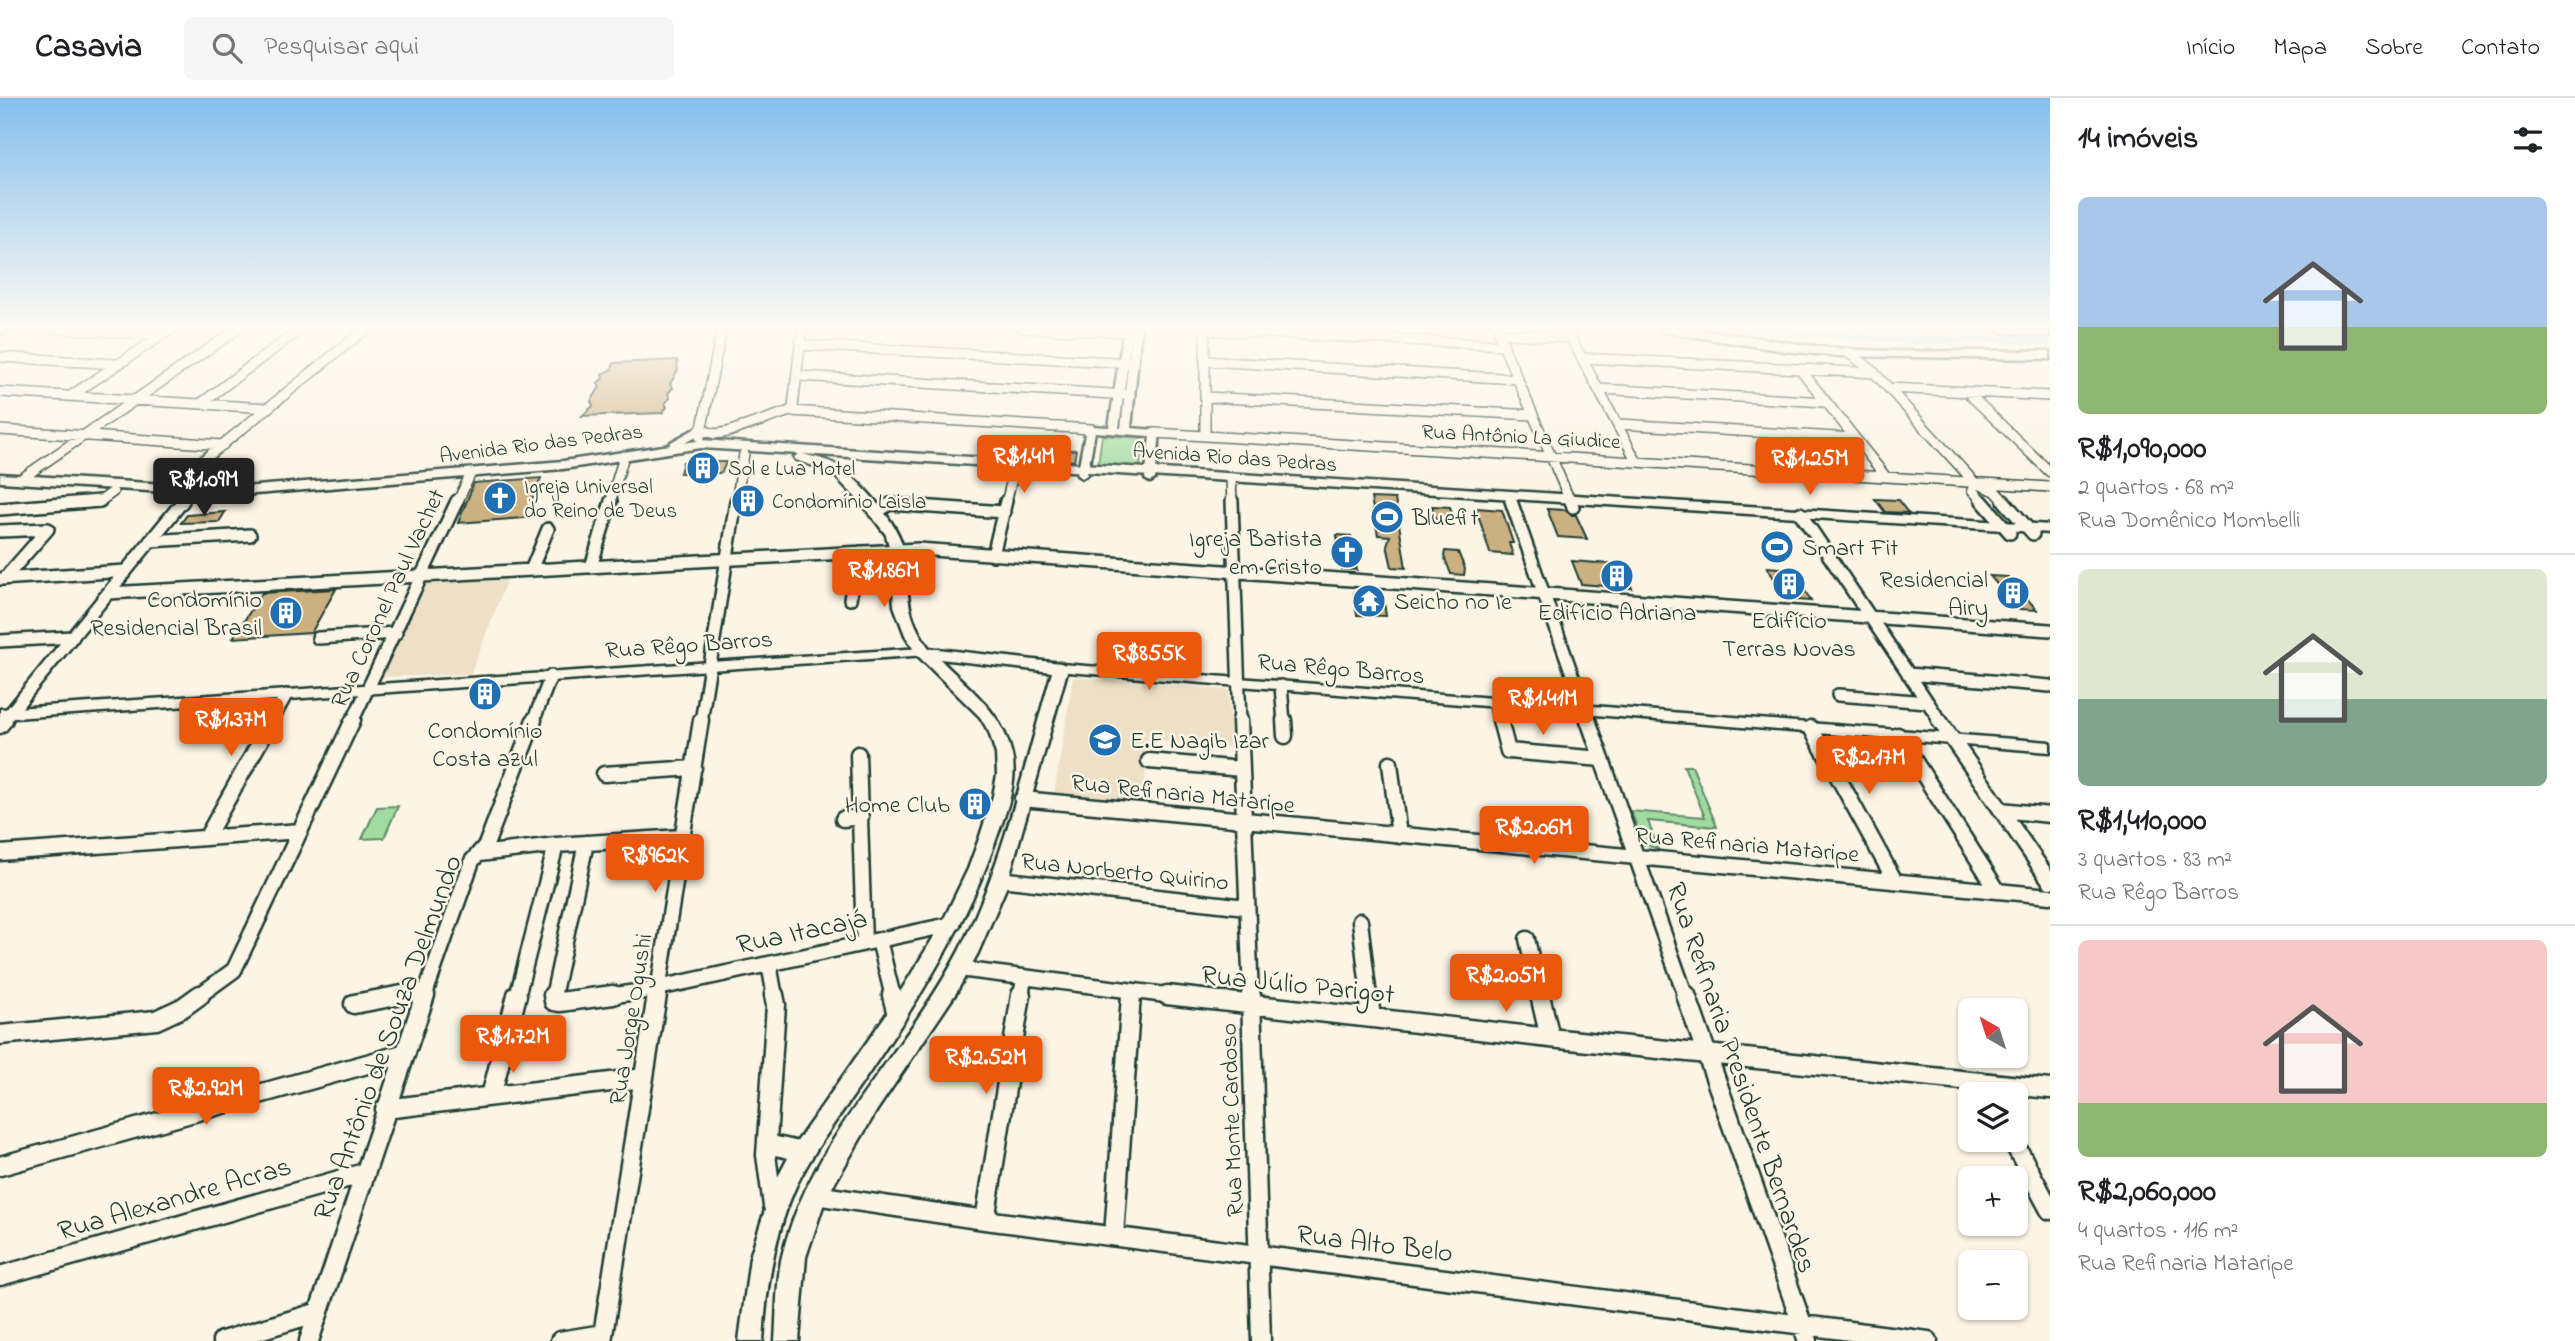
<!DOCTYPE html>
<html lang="pt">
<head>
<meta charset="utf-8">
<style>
  body { margin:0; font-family:"Indie Flower",sans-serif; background:#f6f6f6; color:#202124; height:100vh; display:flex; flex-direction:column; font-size:26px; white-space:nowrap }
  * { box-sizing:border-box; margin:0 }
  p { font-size:23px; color:#757577 }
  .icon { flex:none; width:38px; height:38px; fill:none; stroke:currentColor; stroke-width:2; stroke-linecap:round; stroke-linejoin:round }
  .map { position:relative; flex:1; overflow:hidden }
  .side { display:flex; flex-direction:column; background:#fff; width:525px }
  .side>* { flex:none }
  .needle { width:46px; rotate:321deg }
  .fabs { position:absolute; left:1958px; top:900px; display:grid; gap:14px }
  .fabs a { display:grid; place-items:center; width:70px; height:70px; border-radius:10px; background:#fff; box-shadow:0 2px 5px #0004; font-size:35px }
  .price { position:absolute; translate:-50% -60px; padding:0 16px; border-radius:7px; background:#ea580c; color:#fff; font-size:23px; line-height:46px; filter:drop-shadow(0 2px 4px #0008) }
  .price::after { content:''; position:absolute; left:50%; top:42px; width:21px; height:16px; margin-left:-10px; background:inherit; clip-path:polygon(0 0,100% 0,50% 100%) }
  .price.current { background:#222; color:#fff }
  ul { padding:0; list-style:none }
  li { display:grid; align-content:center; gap:14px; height:371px; padding:0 28px }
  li+li { border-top:2px solid #e0e0e0 }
  li span { display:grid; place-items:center; height:217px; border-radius:10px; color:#555 }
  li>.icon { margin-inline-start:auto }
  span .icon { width:126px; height:126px; fill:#fffc; stroke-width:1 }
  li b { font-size:30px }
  h2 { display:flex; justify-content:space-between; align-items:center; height:84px; padding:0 28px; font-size:30px }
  header { display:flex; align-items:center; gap:42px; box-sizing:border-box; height:98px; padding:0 35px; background:#fff; border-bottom:2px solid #e0e0e0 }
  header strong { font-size:33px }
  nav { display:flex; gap:38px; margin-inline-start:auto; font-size:24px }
  .search { width:490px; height:63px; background:#f6f6f6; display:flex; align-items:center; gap:18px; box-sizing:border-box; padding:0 24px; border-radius:10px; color:#757577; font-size:26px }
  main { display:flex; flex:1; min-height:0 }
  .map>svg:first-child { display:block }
  .built { fill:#ede0c7 }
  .green { fill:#a1dba0; stroke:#608c6a; stroke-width:2 }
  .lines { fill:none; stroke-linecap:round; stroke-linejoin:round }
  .river { fill:#93cef3; fill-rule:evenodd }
  .building { fill:#cbb081; stroke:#1f3d34; stroke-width:2 }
  .minor-far3-casing { stroke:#1f3d34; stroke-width:12 }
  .minor-far2-casing { stroke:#1f3d34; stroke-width:16 }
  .minor-far1-casing { stroke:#1f3d34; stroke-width:19 }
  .minor-casing { stroke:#1f3d34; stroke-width:23 }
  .tertiary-casing { stroke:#1f3d34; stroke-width:5 }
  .secondary-casing { stroke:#1f3d34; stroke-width:5 }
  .primary-casing { stroke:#1f3d34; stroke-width:5 }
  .trunk-casing { stroke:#1f3d34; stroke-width:5 }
  .minor-far3 { stroke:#fcf5e5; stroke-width:9 }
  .minor-far2 { stroke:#fcf5e5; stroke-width:11 }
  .minor-far1 { stroke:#fcf5e5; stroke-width:14 }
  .minor { stroke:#fcf5e5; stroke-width:18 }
  .tertiary { fill:#fcf5e5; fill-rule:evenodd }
  .secondary { fill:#fcf5e5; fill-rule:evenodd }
  .primary { fill:#fcf5e5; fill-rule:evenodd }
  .trunk { fill:#fcf5e5; fill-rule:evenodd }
  .labels { text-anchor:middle; stroke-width:5; stroke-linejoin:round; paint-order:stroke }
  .far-street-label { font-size:21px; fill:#1f3d34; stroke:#fcf5e5 }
  .far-poi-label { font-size:21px; fill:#1f3d34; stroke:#fcf5e5; text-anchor:start }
  .poi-label { font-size:24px; fill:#1f3d34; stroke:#fcf5e5; text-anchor:start }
  .street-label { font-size:24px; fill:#1f3d34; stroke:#fcf5e5 }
  .near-street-label { font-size:28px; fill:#1f3d34; stroke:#fcf5e5 }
</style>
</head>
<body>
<header>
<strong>Casavia</strong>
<div class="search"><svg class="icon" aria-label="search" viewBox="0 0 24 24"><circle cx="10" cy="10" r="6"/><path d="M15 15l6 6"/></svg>Pesquisar aqui</div>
<nav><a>Início</a><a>Mapa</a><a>Sobre</a><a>Contato</a></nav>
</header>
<main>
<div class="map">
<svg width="2050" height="1243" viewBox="0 0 2050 1243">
  <rect width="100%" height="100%" fill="#fcf5e5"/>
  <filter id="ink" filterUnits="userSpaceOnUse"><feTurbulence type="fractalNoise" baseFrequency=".0143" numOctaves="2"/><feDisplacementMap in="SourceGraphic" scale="14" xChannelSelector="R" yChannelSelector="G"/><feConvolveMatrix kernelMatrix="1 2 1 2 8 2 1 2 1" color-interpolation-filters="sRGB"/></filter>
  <g filter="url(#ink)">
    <path class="built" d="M507 481 471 576 382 579 426 486Z
      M1073 579 1229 592 1231 649 1147 642 1144 706 1054 697Z"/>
    <path class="green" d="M1102 337 1143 340 1140 370 1098 367Z
      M1684 668H1692L1717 729 1648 723 1658 751 1643 746 1631 713 1705 719Z
      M398 708 384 740 362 741 377 709Z"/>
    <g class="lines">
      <path class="river" d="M1745 230C1802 230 1859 237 1916 238 1961 239 2005 237 2050 240V248L1994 244 1916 246 1751 234Z"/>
    </g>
    <path class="building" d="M677 262 678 272 670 286 673 290 668 295 670 300 665 305 667 309 662 315 582 318 593 308 591 303 600 289 598 285 603 280 602 276 612 271 614 265Z
      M983 344 1008 345 1004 358 980 357Z
      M1044 351 1076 352 1074 363 1041 361Z
      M683 364H726L722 374 719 375H680Z
      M541 380 524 420 458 425 474 385Z
      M1371 400 1395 401 1406 470 1392 469 1387 447 1390 438 1378 437Z
      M1875 401 1898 402 1908 415 1885 414Z
      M1432 408 1450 409 1454 425 1436 423Z
      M1476 410 1502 412 1513 445H1509L1513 457 1490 455Z
      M1547 411 1565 412 1571 417H1576L1587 441 1558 439Z
      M225 414 219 424 181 425 187 417Z
      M1337 437 1351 438 1357 472 1342 471Z
      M1445 453 1458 454 1465 471 1464 477 1451 476 1444 458Z
      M1572 463 1622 467 1632 490 1581 486Z
      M1767 469 1792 471 1811 503 1786 501Z
      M1990 478 2008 479 2037 512 2018 511Z
      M336 491 311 535 233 540 262 495Z
      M1354 495 1383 497 1386 518 1357 517Z"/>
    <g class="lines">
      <defs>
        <path id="minor-far3" d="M52 230 162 237
          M1021 230 1136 234
          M1205 230V338
          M1205 232 1504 247
          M1498 235 1571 240 1637 364
          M1500 240 1571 405
          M800 247 1134 265
          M1847 254 1871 271 1975 385 1995 393 2006 405
          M0 259 117 266
          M1583 260 1875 275
          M1206 263 1518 281
          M1800 271 1886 379
          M798 278 1130 297
          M1889 290 2050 298
          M1600 291 1826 304
          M0 294 268 310
          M1967 294 2050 374
          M72 297 173 230
          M1205 299 1533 317
          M200 306 302 230
          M790 313 793 309 802 230
          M1619 326 1854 340
          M700 331 715 336 728 334 790 313 1091 331
          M0 332 223 347
          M1155 335 2050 389
          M700 339 722 230
          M1231 380 1232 405
          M21 381 239 230
          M1975 385 1972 392 1984 405
          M160 397 367 230
          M1509 398 1512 405
          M84 405 99 404 113 394
          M182 405 187 399
          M457 405 471 375
          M610 405 624 358
          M736 405 744 356
          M1006 405 1014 373"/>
        <path id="minor-far2" d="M1232 403 1240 624
          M1511 403 1589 624
          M1571 403 1573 409
          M1982 403 2010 435
          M2004 403 2033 436
          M0 411 100 403
          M875 415 890 406 1004 414
          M1800 415 1941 624
          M0 433 48 431 4 481
          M150 443 250 437
          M993 457 1006 403
          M591 469 611 403
          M531 472 548 431
          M0 481 126 473
          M108 495 918 451 2050 532
          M850 501 860 454
          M318 540 396 535
          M0 543 73 539
          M1908 576 2050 588
          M1281 588 1284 624
          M1838 597 1927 604
          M1495 604 1500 624
          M3 624 183 403
          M271 624 286 597
          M352 624 457 403
          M533 624 551 578
          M701 624 736 403"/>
        <path id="minor-far1" d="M1240 622 1251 899
          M1284 622 1285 638
          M1500 622 1508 653 1602 661
          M1588 622 1686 899
          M1939 622 2050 783
          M0 628 5 622
          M1811 630 1895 783
          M1898 637 1998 793
          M858 656 864 845
          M1149 663 1242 671
          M1390 665 1399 738
          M604 676 694 670
          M1022 701 2050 798
          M2001 712 2050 717
          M843 721 861 719
          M206 740 272 622
          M0 755 300 733
          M479 756 556 747 682 739
          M999 781 1246 809
          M1360 823 1369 899
          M1527 841 1540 899
          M879 842 893 899
          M769 866 775 899
          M959 871 1182 899
          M197 899 234 872 353 622
          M393 899 424 893
          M424 899 472 763 486 747 534 622
          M517 899 556 747
          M553 899 586 745
          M600 899 644 893 953 826
          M657 899 701 622
          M1021 899 1024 880
          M1131 899V893"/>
        <path id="minor" d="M553 897 554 903 560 904 613 897
          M892 897 897 917
          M1167 897 1550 940 2050 991
          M1251 897 1261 1243
          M1368 897 1371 919
          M1540 897 1550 940
          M1686 897 1808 1243
          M354 906 402 897
          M0 937 156 922 182 910 200 897
          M491 998 517 897
          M385 1011 644 980
          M2012 1041 2050 1112
          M767 1046 803 1054
          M0 1068 403 956
          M815 1097 985 1122 1928 1243
          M773 1108 766 1057 776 907 774 897
          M985 1122 1021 897
          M1114 1138 1131 897
          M0 1178 364 1075
          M222 1243 319 1214
          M309 1243 425 897
          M560 1243 603 1236
          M602 1243 657 897"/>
        <path id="tertiary" d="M1124 230H1141L1131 330 1155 332 1160 335 1155 381 1150 384 1145 381 1150 338 1095 334 1087 377 1082 380 1077 377 1086 331 1091 328 1109 329ZM1132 232 1121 330H1119Z
          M922 550 929 554 927 557 0 621V611Z
          M1061 566 2050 644V654L1056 573 1054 570 1056 567Z"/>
        <path id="secondary" d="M700 328 704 329V333L685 345 701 342 2050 427V435L802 356C814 359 827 361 838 368 858 380 897 424 902 447 912 490 900 510 929 550L1061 565 1068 570 1006 790 978 855 956 895 877 1012 825 1102 806 1159 799 1243H775C777 1216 776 1185 782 1158 810 1040 906 956 960 851 1003 767 1025 665 1052 574L940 561C968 590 1003 614 1012 657 1018 684 1006 714 997 739 968 824 921 898 871 972 846 1010 816 1047 796 1088 774 1137 766 1190 763 1243H739L750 1159 772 1090 796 1045 888 914 941 827 968 771 980 738 993 698 997 677 996 656 989 634 980 619 917 557 905 537 894 508 890 452 886 437 864 408 831 374 796 362 794 359 799 356 701 350 563 371 232 398 0 384V376L232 390 563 363 670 347 671 344Z"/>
        <path id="primary" d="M0 230H13L0 236Z"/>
        <path id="trunk" d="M1658 230C1717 230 1776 245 1834 250 1905 256 1979 252 2050 253V261L1839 258 1785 253 1664 234Z
          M1993 230H2050V238L1999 234Z"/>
      </defs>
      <use href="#minor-far3" class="minor-far3-casing"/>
      <use href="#minor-far2" class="minor-far2-casing"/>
      <use href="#minor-far1" class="minor-far1-casing"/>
      <use href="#minor" class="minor-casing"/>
      <use href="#tertiary" class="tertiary-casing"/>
      <use href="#secondary" class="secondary-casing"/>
      <use href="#primary" class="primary-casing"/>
      <use href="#trunk" class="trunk-casing"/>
      <use href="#minor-far3" class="minor-far3"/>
      <use href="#minor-far2" class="minor-far2"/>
      <use href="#minor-far1" class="minor-far1"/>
      <use href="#minor" class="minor"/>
      <use href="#tertiary" class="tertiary"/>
      <use href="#secondary" class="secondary"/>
      <use href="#primary" class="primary"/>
      <use href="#trunk" class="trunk"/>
    </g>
  </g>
  <linearGradient id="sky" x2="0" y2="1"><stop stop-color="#86beec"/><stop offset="0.57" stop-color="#fefaf3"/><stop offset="1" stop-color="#fefaf3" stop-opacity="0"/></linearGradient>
  <rect width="2050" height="404" fill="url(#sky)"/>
  <defs>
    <symbol id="building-disc" viewBox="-11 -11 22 22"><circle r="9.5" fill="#1f6fb2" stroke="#fcf5e5"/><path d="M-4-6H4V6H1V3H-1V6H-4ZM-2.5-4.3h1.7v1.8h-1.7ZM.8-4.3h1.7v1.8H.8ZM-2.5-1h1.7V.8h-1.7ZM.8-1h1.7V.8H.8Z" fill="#fff"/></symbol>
    <symbol id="church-disc" viewBox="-11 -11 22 22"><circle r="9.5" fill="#1f6fb2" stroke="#fcf5e5"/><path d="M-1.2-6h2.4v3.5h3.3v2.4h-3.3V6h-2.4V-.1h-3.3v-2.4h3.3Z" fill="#fff"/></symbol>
    <symbol id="stadium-disc" viewBox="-11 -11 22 22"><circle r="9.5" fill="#1f6fb2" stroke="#fcf5e5"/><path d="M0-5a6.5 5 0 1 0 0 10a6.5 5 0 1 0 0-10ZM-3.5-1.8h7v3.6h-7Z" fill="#fff"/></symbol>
    <symbol id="temple-disc" viewBox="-11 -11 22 22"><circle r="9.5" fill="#1f6fb2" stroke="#fcf5e5"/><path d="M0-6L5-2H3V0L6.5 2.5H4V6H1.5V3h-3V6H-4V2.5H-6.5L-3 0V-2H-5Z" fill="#fff"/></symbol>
    <symbol id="school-disc" viewBox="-11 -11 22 22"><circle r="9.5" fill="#1f6fb2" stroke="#fcf5e5"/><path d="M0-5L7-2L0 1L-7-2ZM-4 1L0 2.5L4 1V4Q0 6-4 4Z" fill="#fff"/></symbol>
  </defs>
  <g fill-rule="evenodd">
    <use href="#building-disc" x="684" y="351" width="38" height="38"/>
    <use href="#church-disc" x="481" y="381" width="38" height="38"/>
    <use href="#building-disc" x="729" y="384" width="38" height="38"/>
    <use href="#stadium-disc" x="1368" y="400" width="38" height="38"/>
    <use href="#stadium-disc" x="1758" y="430" width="38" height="38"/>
    <use href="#church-disc" x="1328" y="435" width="38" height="38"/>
    <use href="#building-disc" x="1598" y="459" width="38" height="38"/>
    <use href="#building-disc" x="1770" y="467" width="38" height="38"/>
    <use href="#building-disc" x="1994" y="476" width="38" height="38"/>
    <use href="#temple-disc" x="1350" y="484" width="38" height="38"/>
    <use href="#building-disc" x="267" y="496" width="38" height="38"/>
    <use href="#building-disc" x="466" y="577" width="38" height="38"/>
    <use href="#school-disc" x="1086" y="623" width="38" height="38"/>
    <use href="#building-disc" x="956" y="687" width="38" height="38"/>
  </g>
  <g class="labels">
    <g class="far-street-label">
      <text transform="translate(1521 338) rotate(3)" y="7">Rua Antônio La Giudice</text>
      <text transform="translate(541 345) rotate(-7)" y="7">Avenida Rio das Pedras</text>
      <text transform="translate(1235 359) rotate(4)" y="7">Avenida Rio das Pedras</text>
    </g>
    <g class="far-poi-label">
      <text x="728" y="377">Sol e Lua Motel</text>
      <text x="524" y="395">Igreja Universal<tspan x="524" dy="24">do Reino de Deus</tspan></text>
      <text x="772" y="410">Condomínio Laisla</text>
    </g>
    <g class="poi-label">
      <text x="1412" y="427">Bluefit</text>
      <text x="1322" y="448" text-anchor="end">Igreja Batista<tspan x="1322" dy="28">em Cristo</tspan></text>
      <text x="1802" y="457">Smart Fit</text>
      <text x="1988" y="489" text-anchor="end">Residencial<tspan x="1988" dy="28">Airy</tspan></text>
      <text x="262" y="509" text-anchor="end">Condomínio<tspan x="262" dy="28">Residencial Brasil</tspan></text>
      <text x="1394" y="511">Seicho no Ie</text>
      <text x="1617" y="522" text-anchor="middle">Edifício Adriana</text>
      <text x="1789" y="530" text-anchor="middle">Edifício<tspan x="1789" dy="28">Terras Novas</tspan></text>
      <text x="485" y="640" text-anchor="middle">Condomínio<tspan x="485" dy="28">Costa azul</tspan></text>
      <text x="1130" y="650">E.E Nagib Izar</text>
      <text x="950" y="714" text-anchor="end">Home Club</text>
    </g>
    <g class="street-label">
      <text transform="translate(387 500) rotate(-65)" y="8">Rua Coronel Paul Vachet</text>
      <text transform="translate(689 546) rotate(-4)" y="8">Rua Rêgo Barros</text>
      <text transform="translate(1341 570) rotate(5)" y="8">Rua Rêgo Barros</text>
      <text transform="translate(1183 695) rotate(6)" y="8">Rua Refinaria Mataripe</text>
      <text transform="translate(1747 746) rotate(5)" y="8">Rua Refinaria Mataripe</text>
      <text transform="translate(1125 773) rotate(6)" y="8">Rua Norberto Quirino</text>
      <text transform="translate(630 921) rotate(-81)" y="8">Rua Jorge Ogushi</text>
      <text transform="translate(1231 1022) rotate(-92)" y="8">Rua Monte Cardoso</text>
    </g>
    <g class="near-street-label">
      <text transform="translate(801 832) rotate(-12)" y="10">Rua Itacajá</text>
      <text transform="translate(1298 885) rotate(6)" y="10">Rua Júlio Parigot</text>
      <text transform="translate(386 939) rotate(-70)" y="10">Rua Antônio de Souza Delmundo</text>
      <text transform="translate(1743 979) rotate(71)" y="10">Rua Refinaria Presidente Bernardes</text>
      <text transform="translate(174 1099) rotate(-16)" y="10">Rua Alexandre Acras</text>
      <text transform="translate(1375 1144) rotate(7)" y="10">Rua Alto Belo</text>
    </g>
  </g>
</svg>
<div class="fabs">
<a><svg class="needle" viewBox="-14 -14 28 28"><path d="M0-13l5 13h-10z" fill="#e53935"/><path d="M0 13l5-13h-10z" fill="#757577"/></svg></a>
<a><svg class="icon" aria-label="layers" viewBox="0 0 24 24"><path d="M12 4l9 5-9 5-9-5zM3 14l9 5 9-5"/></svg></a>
<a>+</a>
<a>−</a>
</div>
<b class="price" style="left:1024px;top:397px">R$1.4M</b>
<b class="price" style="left:1810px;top:399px">R$1.25M</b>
<b class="price current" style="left:204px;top:420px">R$1.09M</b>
<b class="price" style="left:884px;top:511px">R$1.86M</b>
<b class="price" style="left:1149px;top:594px">R$855K</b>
<b class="price" style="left:1543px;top:639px">R$1.41M</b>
<b class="price" style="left:231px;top:660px">R$1.37M</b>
<b class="price" style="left:1869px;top:698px">R$2.17M</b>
<b class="price" style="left:1534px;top:768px">R$2.06M</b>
<b class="price" style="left:655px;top:796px">R$962K</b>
<b class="price" style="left:1506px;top:916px">R$2.05M</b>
<b class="price" style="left:513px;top:977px">R$1.72M</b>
<b class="price" style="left:986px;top:998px">R$2.52M</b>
<b class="price" style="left:206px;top:1029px">R$2.92M</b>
</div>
<section class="side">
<h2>14 imóveis<svg class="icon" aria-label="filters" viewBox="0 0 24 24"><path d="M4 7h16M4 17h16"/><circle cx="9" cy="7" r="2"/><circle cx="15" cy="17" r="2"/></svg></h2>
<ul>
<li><span style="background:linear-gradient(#a9c7e8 60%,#8fb573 0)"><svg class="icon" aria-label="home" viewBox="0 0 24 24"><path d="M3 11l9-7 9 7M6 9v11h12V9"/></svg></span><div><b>R$1,090,000</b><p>2 quartos · 68 m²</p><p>Rua Domênico Mombelli</p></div></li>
<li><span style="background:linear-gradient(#dfe7d0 60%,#7fa58c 0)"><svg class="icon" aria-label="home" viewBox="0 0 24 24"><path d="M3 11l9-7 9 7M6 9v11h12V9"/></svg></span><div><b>R$1,410,000</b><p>3 quartos · 83 m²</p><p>Rua Rêgo Barros</p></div></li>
<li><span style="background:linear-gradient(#f6c9c9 75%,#8fb573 0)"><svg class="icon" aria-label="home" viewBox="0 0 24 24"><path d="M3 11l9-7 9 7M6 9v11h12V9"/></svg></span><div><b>R$2,060,000</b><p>4 quartos · 116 m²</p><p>Rua Refinaria Mataripe</p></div></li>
</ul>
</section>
</main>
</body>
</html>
